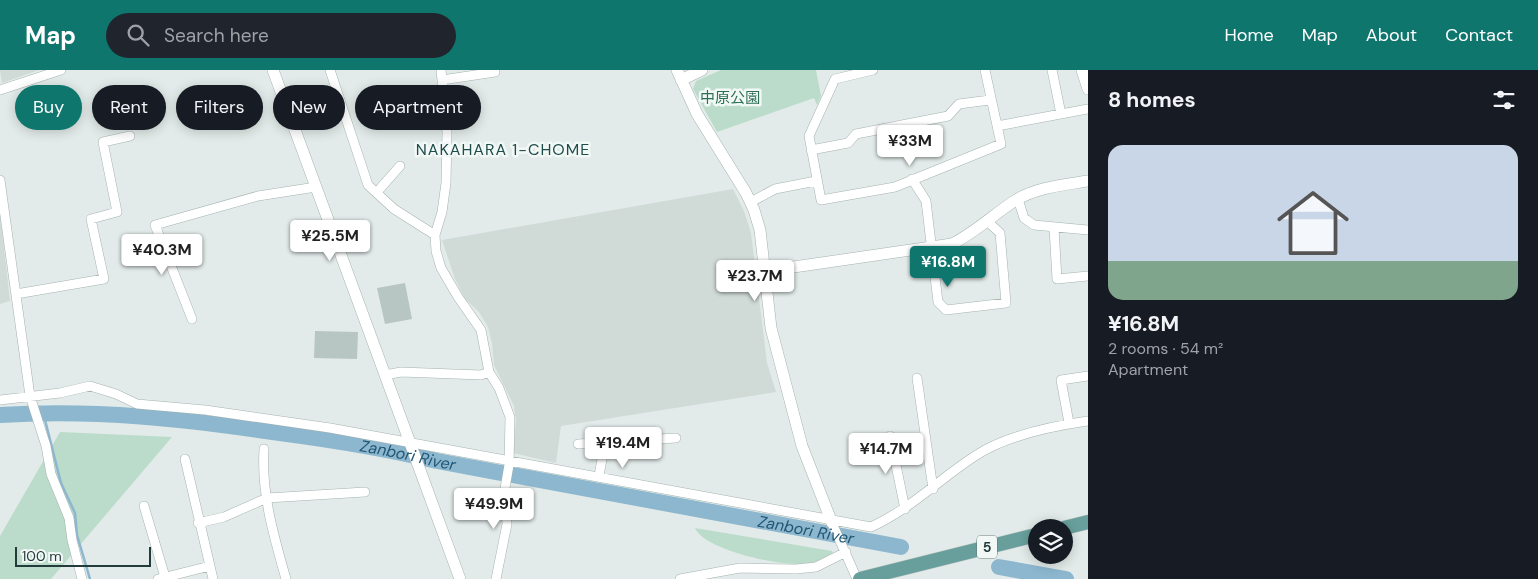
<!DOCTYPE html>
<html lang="en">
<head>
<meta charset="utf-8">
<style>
  body { margin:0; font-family:"DM Sans","Noto Sans JP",sans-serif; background:#20242c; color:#f1f3f6; height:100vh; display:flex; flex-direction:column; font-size:19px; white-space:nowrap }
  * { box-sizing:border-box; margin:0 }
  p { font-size:16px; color:#9ea1a6 }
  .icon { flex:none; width:28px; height:28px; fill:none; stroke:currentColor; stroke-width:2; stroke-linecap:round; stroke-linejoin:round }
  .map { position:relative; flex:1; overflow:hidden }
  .panel { display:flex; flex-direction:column; background:#171b24; width:450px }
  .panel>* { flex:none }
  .banner { position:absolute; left:15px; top:15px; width:475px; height:45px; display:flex; gap:10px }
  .controls { position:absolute; left:1028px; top:449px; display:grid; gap:10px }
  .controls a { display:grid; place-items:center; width:45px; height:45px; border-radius:50%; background:#171b24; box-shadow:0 2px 12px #0003; font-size:25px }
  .scale { position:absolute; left:15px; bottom:12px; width:136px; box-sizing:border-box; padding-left:5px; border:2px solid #233b3a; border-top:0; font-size:14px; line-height:18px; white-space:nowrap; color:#233b3a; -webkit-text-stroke:4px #f2f8f6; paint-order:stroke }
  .price { position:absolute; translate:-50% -42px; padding:0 11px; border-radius:5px; background:#fff; color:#222; font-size:16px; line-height:32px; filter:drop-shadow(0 1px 2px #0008) }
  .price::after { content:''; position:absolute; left:50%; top:30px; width:15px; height:11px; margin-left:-8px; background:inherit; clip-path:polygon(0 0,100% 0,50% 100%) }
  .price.current { background:#0f766e; color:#fff }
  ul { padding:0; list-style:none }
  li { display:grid; align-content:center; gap:10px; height:265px; padding:0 20px }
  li+li { border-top:1px solid #363941 }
  li span { display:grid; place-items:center; height:155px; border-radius:15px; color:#555 }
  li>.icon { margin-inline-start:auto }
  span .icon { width:90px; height:90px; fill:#fffc; stroke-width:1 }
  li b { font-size:21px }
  h2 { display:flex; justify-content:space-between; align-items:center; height:60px; padding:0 20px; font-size:21px }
  .tag { padding:0 18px; border-radius:22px; background:#171b24; box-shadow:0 2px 12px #0003; font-size:18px; line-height:45px }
  .tag.current { background:#0f766e; color:#fff }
  header { display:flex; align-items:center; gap:30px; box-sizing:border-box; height:70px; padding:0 25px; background:#0f766e; color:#fff }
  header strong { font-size:24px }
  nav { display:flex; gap:28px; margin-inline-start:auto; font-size:18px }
  .search { width:350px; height:45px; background:#20242c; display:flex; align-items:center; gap:12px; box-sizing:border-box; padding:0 18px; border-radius:28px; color:#9ea1a6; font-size:19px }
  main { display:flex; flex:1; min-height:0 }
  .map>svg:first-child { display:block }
  .built { fill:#d0dbd8 }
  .green { fill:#bbdcca }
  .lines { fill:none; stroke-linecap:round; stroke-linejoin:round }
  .stream { stroke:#8cb7ce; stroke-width:2.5 }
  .river { stroke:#8cb7ce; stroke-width:16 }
  .building { fill:#b7c6c2 }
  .minor-casing { stroke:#a5b3b1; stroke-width:10 }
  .tertiary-casing { stroke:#a5b3b1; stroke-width:12 }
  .primary-casing { stroke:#c1c8c8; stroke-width:15 }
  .minor { stroke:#fff; stroke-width:9 }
  .tertiary { stroke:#fff; stroke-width:11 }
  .primary { stroke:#689f9c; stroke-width:14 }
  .labels { text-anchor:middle; stroke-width:5; stroke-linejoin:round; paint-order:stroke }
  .shield { fill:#f2f8f6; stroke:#617472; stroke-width:1 }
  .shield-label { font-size:14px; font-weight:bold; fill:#233b3a }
  .park-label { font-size:15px; fill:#2e7055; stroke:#f2f8f6 }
  .neighbourhood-label { font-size:16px; letter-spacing:1px; fill:#1f4d4b; stroke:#f2f8f6 }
  .water-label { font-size:16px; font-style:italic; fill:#1f5575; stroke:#f2f8f6 }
</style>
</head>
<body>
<header>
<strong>Map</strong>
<div class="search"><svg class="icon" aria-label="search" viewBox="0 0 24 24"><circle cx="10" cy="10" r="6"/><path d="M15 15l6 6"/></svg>Search here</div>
<nav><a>Home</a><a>Map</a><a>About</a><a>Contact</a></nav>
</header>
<main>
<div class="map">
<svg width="1088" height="509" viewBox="0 0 1088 509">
  <rect width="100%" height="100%" fill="#e2ebe9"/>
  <path class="built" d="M0 0H39L2 13Z
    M733 119 744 141 751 163 767 293 776 322 561 356 556 393 513 383 516 351 514 336 494 295 492 273 488 257 479 242 465 229 455 209 442 170Z
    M0 143 10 231 0 234Z"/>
  <path class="green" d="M721 0H816L821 26 817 35 814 28 717 62 693 19 696 11Z
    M60 362 172 367 51 509H0V466Z
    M695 458 832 481 833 483C827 486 819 491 812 493 790 499 704 481 695 458Z"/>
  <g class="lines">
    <path class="stream" d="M43 342 61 413 75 443 77 465 90 509"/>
    <g class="river">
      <path id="s1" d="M0 345C97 339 184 349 280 363 333 370 385 378 437 391L901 477"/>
      <path d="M999 497 1066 509"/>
    </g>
  </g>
  <path class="building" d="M779 208H794V220L779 221Z
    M405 213 412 249 385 254 377 218Z
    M315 261 358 262 357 289 314 288Z"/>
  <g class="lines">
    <defs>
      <path id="minor" d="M330 0 368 115 394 139 435 165
        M441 0 447 62 446 113 442 142 435 165 436 181 441 198 458 227 481 260 489 302 499 318 510 347 509 395 505 418 507 454 496 509
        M873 0 835 9 809 66 821 130 895 117 1001 74 985 0
        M1052 0 1061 44
        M442 10 495 2
        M0 20 61 0
        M997 56 1088 39
        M811 80 848 73 856 64 948 46 959 34 990 30
        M912 109 926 131 938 232 946 240 1006 233 1000 163 987 151
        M0 110 30 326 46 376 51 404 69 448 72 470 82 509
        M377 122 400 96
        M1018 129 1024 148 1034 155 1088 160
        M751 132 775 119 816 111
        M1054 158 1057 209 1088 206
        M16 224 104 209 91 149 117 142 103 72 130 66
        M192 249 155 155 258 126 316 117
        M385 305 401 302 481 305 489 302
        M917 308 933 419
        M0 330 60 323 90 316 116 324 137 334 205 340 330 358 871 457C912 438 938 410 975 386 1005 366 1053 356 1088 351
        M1069 353 1061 310 1088 306
        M890 366 905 439
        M578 374 676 368
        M264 379C261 423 274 467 286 509
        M185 389 210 496
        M599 406 605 372
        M144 436 165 507
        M198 453 224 447 267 428 365 422
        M832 453 857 509
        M158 509 210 496 213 509
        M680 509 740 498 796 499 816 497 846 482"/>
      <path id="tertiary" d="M273 0 460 509
        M677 0 697 44 746 123 754 140 760 160 771 258 802 376 832 453
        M1082 0 1088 19
        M681 10 702 0
        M766 201 952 174C976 162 994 144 1016 130 1037 117 1064 115 1088 111"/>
      <path id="primary" d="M1064 458 1088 452
        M860 509 1036 465"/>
    </defs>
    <use href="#minor" class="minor-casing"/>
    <use href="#tertiary" class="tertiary-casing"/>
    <use href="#primary" class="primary-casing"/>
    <use href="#minor" class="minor"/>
    <use href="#tertiary" class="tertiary"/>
    <use href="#primary" class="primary"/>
  </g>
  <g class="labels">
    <rect class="shield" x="977" y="465.5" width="20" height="23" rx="4"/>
    <g class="shield-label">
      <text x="987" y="482">5</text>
    </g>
    <g class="park-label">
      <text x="730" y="33">中原公園</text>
    </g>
    <g class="neighbourhood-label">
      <text x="503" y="85">NAKAHARA 1-CHOME</text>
    </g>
    <g class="water-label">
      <text dy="6" stroke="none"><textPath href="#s1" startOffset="411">Zanbori River</textPath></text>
      <text dy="6" stroke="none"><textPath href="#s1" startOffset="816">Zanbori River</textPath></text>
    </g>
  </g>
</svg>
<div class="controls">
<a><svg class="icon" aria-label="layers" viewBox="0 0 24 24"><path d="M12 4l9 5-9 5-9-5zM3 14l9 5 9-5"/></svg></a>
</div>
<div class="scale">100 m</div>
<b class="price" style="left:910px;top:97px">¥33M</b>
<b class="price" style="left:330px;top:192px">¥25.5M</b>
<b class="price" style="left:162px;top:206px">¥40.3M</b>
<b class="price current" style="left:948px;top:218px">¥16.8M</b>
<b class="price" style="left:755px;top:232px">¥23.7M</b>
<b class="price" style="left:623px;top:399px">¥19.4M</b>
<b class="price" style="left:886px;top:405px">¥14.7M</b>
<b class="price" style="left:494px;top:460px">¥49.9M</b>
<div class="banner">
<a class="tag current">Buy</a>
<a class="tag">Rent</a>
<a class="tag">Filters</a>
<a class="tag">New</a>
<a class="tag">Apartment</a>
</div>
</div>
<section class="panel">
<h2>8 homes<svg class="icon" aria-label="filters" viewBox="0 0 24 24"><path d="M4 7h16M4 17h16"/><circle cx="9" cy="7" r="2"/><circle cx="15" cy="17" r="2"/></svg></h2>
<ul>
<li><span style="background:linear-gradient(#c9d6e8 75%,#7fa58c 0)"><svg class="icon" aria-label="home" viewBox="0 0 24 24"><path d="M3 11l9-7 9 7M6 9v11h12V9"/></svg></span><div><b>¥16.8M</b><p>2 rooms · 54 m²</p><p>Apartment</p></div></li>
</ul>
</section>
</main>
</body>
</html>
